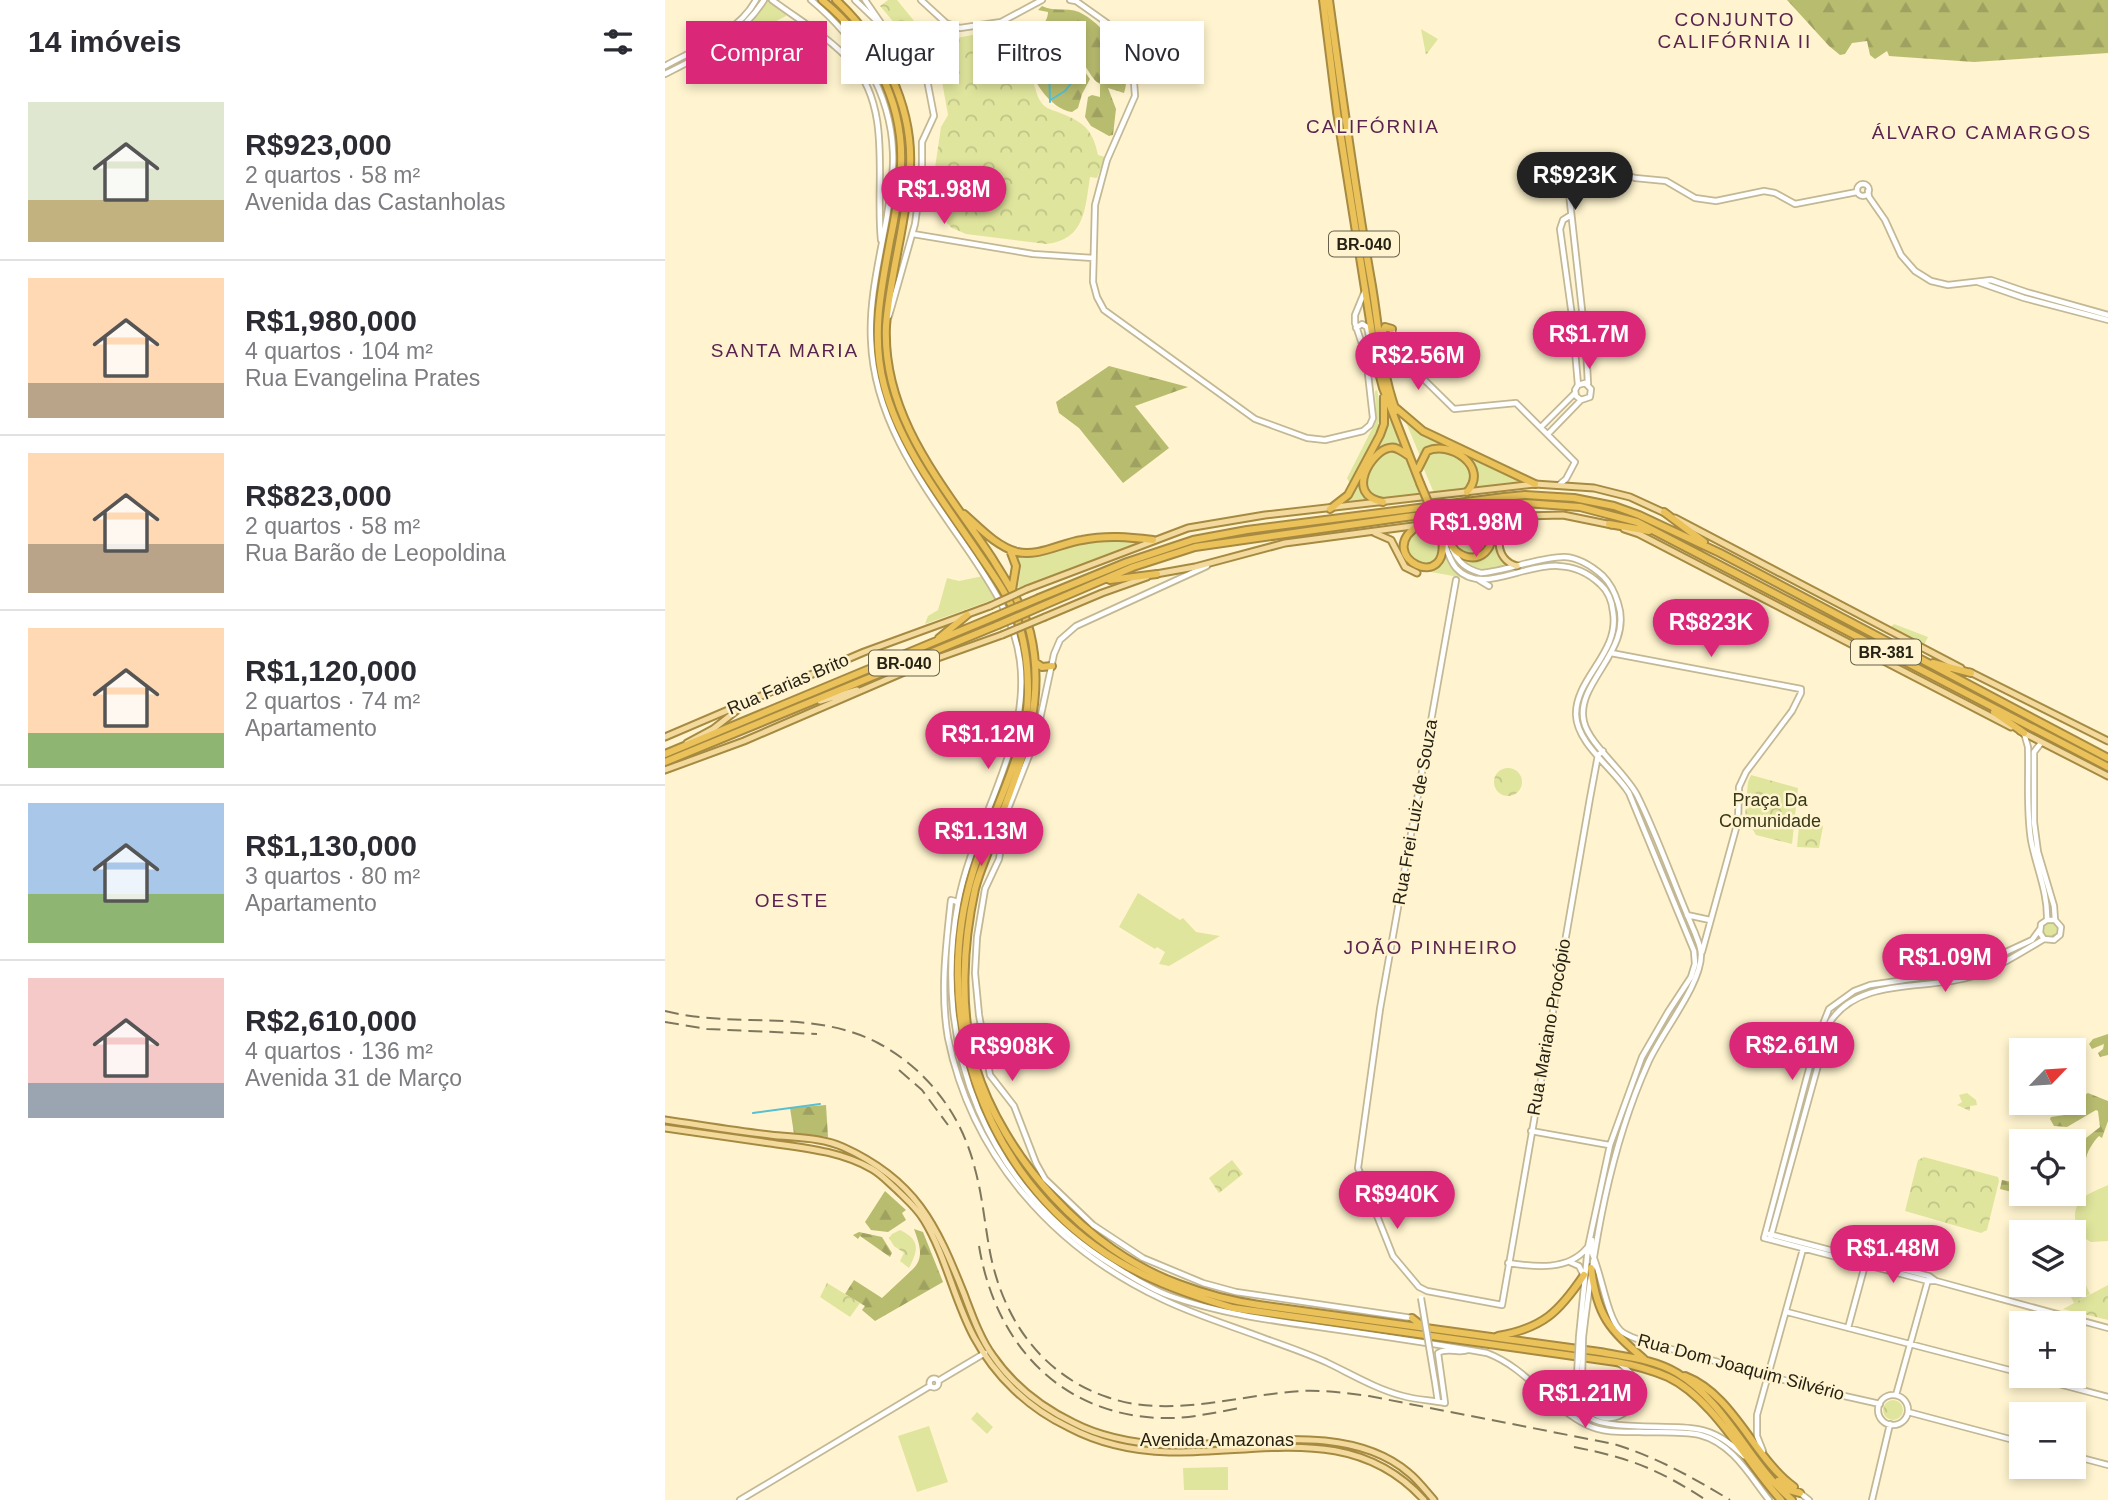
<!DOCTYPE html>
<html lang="pt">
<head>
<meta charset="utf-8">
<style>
  body { margin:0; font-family:Arial,sans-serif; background:#f7f7f7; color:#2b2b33; height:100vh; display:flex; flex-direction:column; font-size:26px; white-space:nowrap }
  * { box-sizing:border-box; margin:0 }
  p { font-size:23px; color:#7c7c81 }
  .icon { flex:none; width:38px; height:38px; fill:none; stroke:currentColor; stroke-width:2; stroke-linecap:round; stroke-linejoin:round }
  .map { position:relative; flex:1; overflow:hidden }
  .sheet { display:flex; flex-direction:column; background:#fff; width:665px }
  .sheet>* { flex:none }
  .banner { position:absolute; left:21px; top:21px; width:665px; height:63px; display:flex; gap:14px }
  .needle { width:46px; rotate:65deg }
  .tools { position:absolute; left:1344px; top:1038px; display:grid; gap:14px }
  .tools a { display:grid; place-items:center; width:77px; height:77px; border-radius:0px; background:#fff; box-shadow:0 4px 10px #0003; font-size:35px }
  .price { position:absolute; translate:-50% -60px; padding:0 16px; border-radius:24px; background:#db2777; color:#fff; font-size:23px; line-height:46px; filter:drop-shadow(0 2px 4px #0008) }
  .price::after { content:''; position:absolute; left:50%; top:42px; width:21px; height:16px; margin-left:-10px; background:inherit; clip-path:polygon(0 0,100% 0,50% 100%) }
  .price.current { background:#222; color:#fff }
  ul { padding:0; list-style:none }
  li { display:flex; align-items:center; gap:21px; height:175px; padding:0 28px }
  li+li { border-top:2px solid #e1e1e2 }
  li span { display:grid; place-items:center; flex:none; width:196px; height:140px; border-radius:0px; color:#555 }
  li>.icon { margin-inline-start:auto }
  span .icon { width:84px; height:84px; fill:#fffc; stroke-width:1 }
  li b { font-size:30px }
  h2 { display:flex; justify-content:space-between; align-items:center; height:84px; padding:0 28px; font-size:30px }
  .pill { padding:0 24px; border-radius:0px; background:#fff; box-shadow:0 4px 10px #0003; font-size:24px; line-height:63px }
  .pill.current { background:#db2777; color:#fff }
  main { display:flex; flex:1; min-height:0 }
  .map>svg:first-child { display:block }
  .green { fill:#e0e59d }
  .forest { fill:url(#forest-firs) }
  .park { fill:url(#park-crowns) }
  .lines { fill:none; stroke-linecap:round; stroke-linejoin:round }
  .stream { stroke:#56bfd2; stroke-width:2 }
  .secondary-casing { stroke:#c3b895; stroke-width:8 }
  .primary-casing { stroke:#a68a42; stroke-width:9 }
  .highway-casing { stroke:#a68a42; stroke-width:10 }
  .secondary { stroke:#fff; stroke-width:4.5 }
  .primary { stroke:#f3da9c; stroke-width:5 }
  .highway { stroke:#ebc25a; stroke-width:6 }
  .rail { stroke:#7d775f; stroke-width:2; stroke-dasharray:14 7; stroke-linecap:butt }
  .secondary-bridge-casing { stroke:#c3b895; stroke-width:8; stroke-linecap:butt }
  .primary-bridge-casing { stroke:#a68a42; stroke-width:9; stroke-linecap:butt }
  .highway-bridge-casing { stroke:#a68a42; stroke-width:10; stroke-linecap:butt }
  .secondary-bridge { stroke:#fff; stroke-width:4.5 }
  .primary-bridge { stroke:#f3da9c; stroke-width:5 }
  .highway-bridge { stroke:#ebc25a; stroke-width:6 }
  .labels { text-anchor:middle; stroke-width:5; stroke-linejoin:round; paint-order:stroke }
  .shield { fill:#fff4cf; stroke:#67614c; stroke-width:2 }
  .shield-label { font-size:16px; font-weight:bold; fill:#262214 }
  .street-label { font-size:18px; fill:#262214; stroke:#fff4cf }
  .park-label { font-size:18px; fill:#373817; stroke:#fff4cf }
  .neighbourhood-label { font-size:19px; letter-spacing:2px; fill:#5a2451; stroke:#fff4cf }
</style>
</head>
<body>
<main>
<section class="sheet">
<h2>14 imóveis<svg class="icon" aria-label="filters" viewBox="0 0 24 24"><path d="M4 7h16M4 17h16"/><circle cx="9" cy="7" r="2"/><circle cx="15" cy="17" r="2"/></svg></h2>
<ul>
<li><span style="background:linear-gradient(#dfe7d0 70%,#c2b280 0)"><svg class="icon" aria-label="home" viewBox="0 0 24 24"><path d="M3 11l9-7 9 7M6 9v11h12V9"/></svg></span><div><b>R$923,000</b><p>2 quartos · 58 m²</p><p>Avenida das Castanholas</p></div></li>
<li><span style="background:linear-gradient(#ffd9b3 75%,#b9a48a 0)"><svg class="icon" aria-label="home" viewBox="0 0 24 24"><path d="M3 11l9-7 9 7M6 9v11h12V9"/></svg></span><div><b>R$1,980,000</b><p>4 quartos · 104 m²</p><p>Rua Evangelina Prates</p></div></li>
<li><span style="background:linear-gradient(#ffd9b3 65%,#b9a48a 0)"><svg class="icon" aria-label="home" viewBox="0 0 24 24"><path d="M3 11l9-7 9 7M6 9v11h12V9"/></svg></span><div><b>R$823,000</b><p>2 quartos · 58 m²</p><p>Rua Barão de Leopoldina</p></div></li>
<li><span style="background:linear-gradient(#ffd9b3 75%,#8fb573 0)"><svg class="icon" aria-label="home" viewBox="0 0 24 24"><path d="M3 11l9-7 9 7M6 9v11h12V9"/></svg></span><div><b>R$1,120,000</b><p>2 quartos · 74 m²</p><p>Apartamento</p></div></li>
<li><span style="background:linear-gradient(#a9c7e8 65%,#8fb573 0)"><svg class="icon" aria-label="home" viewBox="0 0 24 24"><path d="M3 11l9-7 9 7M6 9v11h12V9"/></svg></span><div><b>R$1,130,000</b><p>3 quartos · 80 m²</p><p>Apartamento</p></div></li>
<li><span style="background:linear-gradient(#f6c9c9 75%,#9aa5b1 0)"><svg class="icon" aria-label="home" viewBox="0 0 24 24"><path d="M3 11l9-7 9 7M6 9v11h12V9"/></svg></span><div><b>R$2,610,000</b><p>4 quartos · 136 m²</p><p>Avenida 31 de Março</p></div></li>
</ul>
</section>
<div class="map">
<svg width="1443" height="1500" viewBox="0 0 1443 1500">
  <defs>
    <pattern id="forest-firs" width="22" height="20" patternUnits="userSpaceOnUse" patternTransform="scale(1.75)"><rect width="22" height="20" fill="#b8bc6f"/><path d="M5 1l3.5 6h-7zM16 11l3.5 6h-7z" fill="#9ea15f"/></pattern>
    <pattern id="park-crowns" width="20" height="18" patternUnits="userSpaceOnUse" patternTransform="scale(1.75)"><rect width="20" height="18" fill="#e0e59d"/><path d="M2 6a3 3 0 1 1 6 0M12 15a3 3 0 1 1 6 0" fill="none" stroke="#c0c486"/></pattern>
  </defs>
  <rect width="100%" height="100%" fill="#fff4cf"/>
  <path class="green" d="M102 0 122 14 121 16 56 49 54 45 85 20Z
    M712 390C722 430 703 450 685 484L682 478 709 425 711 412 710 391Z
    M721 409 737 447C709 438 684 480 702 502L677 504 717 435Z
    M740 420 856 480V482L809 488C813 460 775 425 755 456Z
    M732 450 742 460 755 495 713 500 701 492C700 479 705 455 720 451 724 450 728 450 732 450Z
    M769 452C788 452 820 469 799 490L769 493 758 467 762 457Z
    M836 518C830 533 829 553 842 565 827 572 809 573 798 559 827 566 836 541 825 519Z
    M811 520C822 526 824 534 822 545 801 566 790 543 783 524Z
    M767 525 776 547 772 561C748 573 730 543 750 530 754 528 762 527 767 525Z
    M459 539 482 540 368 587H353L356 567 351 552 368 558 424 542Z
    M781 555 790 570 800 578 760 571 772 566Z
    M318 576 330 599 260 624 263 616 273 610 282 578 294 581Z
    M473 893 515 920 518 918 531 932 555 936 504 966 494 964 500 952 492 947 490 949 454 927Z
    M1443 1185V1241L1426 1242C1410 1234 1404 1212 1417 1199 1423 1193 1435 1189 1443 1185Z
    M1413 1269 1425 1294 1409 1303 1400 1285 1409 1284V1272Z
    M312 1412 328 1427 322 1434 306 1419Z
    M264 1426 283 1482 252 1492 233 1436Z
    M563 1467V1490H519L518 1468Z"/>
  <path class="forest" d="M1122 0H1443V53L1309 62 1224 56 1222 51 1210 59 1205 55 1202 41 1187 43 1180 54 1175 55 1164 46Z
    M377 6C388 12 401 7 414 12 440 24 469 65 459 93L443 88 451 109 448 135 444 136 426 126 420 117 423 97 427 95 435 97V84C424 78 424 65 409 56L402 58 409 75 413 74 411 63 413 62 425 79 417 94 413 108 407 112C383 109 356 68 364 44 368 31 383 25 383 12L373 10Z
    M444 366 523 387 470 406 504 448 458 483 414 428 394 413 391 402Z
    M1443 1034V1055L1435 1057 1433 1053 1438 1049 1439 1044 1427 1049 1424 1044 1428 1039Z
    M1423 1093 1443 1101V1121L1437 1138 1434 1136C1428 1142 1420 1154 1421 1162L1409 1170V1141H1391V1134L1403 1136 1413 1141 1421 1138 1435 1127 1433 1111 1431 1110 1402 1127 1389 1126 1385 1119 1386 1117 1413 1113 1417 1107V1096Z
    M161 1105 163 1137 129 1134 125 1108Z
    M1337 1180 1356 1184V1194H1386L1375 1204 1351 1193 1335 1189Z
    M220 1191 241 1210 237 1213 241 1220 223 1232 206 1230 200 1222Z
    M249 1229 258 1232 278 1282 210 1321 197 1310 200 1306 180 1294 189 1280 217 1298 248 1269C260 1257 254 1243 249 1229Z
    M194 1232 217 1237 227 1253 225 1257 195 1236 193 1239 188 1235Z"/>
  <path class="park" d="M223 0H232L254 27 276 41 339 29V24L346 21 348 28 359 26C362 43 367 90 376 102 379 107 384 109 390 111 416 121 427 126 433 155L440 157 432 178 425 177C420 209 420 240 381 244L301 234 287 228 273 214 268 202 267 188 276 127 283 115 273 59 243 39 215 6Z
    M756 29 773 39 761 55Z
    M1229 624 1263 637 1259 645 1225 628Z
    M829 782a14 14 0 1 1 28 0a14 14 0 1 1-28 0Z
    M1086 775 1133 788 1127 844 1091 835 1080 816 1083 782Z
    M1135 816 1156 821 1155 825 1158 826 1154 848 1132 847Z
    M1390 920 1396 931 1389 940 1377 936 1376 924 1379 921Z
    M1413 1055 1421 1057V1060L1414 1088H1409V1073Z
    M1302 1093 1311 1100 1312 1105 1305 1106V1111L1292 1105 1297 1102 1294 1095Z
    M1259 1157 1333 1177 1334 1181 1322 1230 1316 1233 1240 1211 1253 1160Z
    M567 1160 578 1174 554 1193 544 1178Z
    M235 1230C256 1240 253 1250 244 1268L235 1261 239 1253 229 1246 224 1238 227 1234Z
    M162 1283 195 1303 185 1317 155 1297Z
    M1443 1285V1320L1398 1309Z
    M1218 1410a10 10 0 1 1 20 0a10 10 0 1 1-20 0Z"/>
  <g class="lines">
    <path class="stream" d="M384 64 385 102
      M387 99 400 91 407 82
      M88 1113 155 1104"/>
    <defs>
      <path id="secondary" d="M107 0C134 20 165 38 187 63 228 109 210 184 216 240
        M146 0C192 38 226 92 228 153 229 174 225 196 222 216 215 257 204 298 206 340 209 424 262 490 307 556 329 589 350 621 355 661 366 745 308 822 293 903 266 1047 322 1189 449 1266 467 1277 485 1289 505 1296 553 1313 603 1320 654 1327 710 1335 766 1343 822 1353 862 1368 884 1406 922 1425 938 1433 958 1432 975 1432 994 1433 1016 1431 1035 1435 1067 1443 1085 1476 1104 1500
        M190 0 213 22
        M200 0 227 39 254 58 259 64 269 116 257 142V173L250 224 224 316
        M256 0 281 23 295 28 336 22 377 0
        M405 0 411 1 442 23 453 36 461 53 469 82 470 96 442 160 430 205 428 282 432 297 439 310 590 419 642 438 660 440 698 431 705 425 708 418 701 356 690 323V315L699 293
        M0 66C31 49 73 33 91 0
        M0 74C38 55 76 37 99 0
        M1192 190a6 6 0 1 1 12 0a6 6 0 1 1-12 0Z
        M1203 191 1204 197 1220 220 1236 255 1250 271 1266 281 1283 285 1326 280 1361 292 1443 315
        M906 215 898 220 895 229 907 316 913 385
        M248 234 368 254 428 258
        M1313 282 1359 298 1443 320
        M691 328 697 324 702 327 708 355
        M727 329 732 353 789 409 851 403 910 462 901 479 895 484
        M923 384 921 346 902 175 941 170 953 172 970 178 1001 181 1030 198 1051 201 1099 191 1110 193 1130 204 1192 192
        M876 427 910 393
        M883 434 916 400 925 397 926 389 920 383 913 385 910 390 911 396 916 400
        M778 539C782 549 784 560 791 568 825 605 884 535 935 584 943 591 947 602 948 612 955 653 910 678 911 715 912 744 949 769 964 793L1029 951 1030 964 1026 977 1003 1012 977 1057 945 1145 923 1247 914 1337
        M787 549C794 563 801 569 816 573 841 571 878 556 900 557 914 558 928 567 938 576 945 583 950 593 953 603 969 651 909 683 919 722 924 744 960 772 972 795 994 839 1010 888 1030 933 1032 939 1036 947 1036 954 1037 984 996 1033 983 1063 944 1150 929 1244 918 1337
        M542 566 411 626 395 640 389 654 371 738 343 809 334 859 320 889 312 937 310 973 314 1015 325 1075 349 1106 371 1163 380 1179 428 1225 478 1258 538 1283 571 1292 747 1318
        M791 580 715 1009 693 1168 728 1256 754 1287 762 1291 837 1305 925 798 933 755 938 751
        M814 580 824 586
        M946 653 1136 689V693L1127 711 1081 772 1074 787 1073 821 1037 952
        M1359 733 1363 747C1364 777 1361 809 1366 840 1371 867 1383 892 1382 920
        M1376 743 1369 752V822L1373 852 1389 906 1390 920
        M293 902 286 900C281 945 275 993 283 1038 307 1157 389 1248 497 1299 530 1315 567 1326 601 1339 621 1346 641 1353 661 1362 686 1374 711 1389 738 1396 752 1400 766 1400 780 1403L773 1353C782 1347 793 1354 803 1350
        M1022 915 1045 920
        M1379 939 1389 940 1395 935 1396 927 1390 920
        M1379 939 1375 933 1376 924 1382 920H1390
        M866 1131 944 1145
        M1104 1234 1264 1276 1271 1281 1443 1328
        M1105 1239 1165 1022C1194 978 1256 990 1301 978 1328 971 1355 953 1379 939
        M927 1240 926 1251C936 1270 942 1319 956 1331 962 1336 970 1338 977 1341L1166 1393 1215 1404
        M905 1262 914 1266 918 1274
        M843 1263C870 1267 903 1271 922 1248
        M1271 1281H1263L1099 1238 1152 1039 1164 1009 1189 991 1205 985 1300 971 1367 940 1375 929
        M1122 1312 1356 1373
        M1183 1328 1200 1265
        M1364 1376 1443 1397
        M912 1377C911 1391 912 1408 924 1417 943 1431 1006 1424 1032 1429 1051 1432 1065 1443 1079 1456
        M917 1378C918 1387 918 1397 922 1405 942 1441 1001 1395 955 1364
        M264.5 1383a4.5 4.5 0 1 1 9 0a4.5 4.5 0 1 1-9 0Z
        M273 1381 320 1353
        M770 1382 773 1402
        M1231 1395 1263 1280
        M1213 1410a15 15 0 1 1 30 0a15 15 0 1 1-30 0Z
        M1243 1412 1356 1442
        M1098 1451 1092 1436V1415L1138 1249
        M1409 1456 1443 1465
        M1134 1492 1144 1500
        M75 1500 265 1386
        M1207 1500 1225 1424"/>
      <path id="primary" d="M844 515C830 531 829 560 852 566
        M1010 518 1296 668
        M959 529 974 534 1346 727
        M710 533 726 540 740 567 752 573
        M491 574 530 567 620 543 815 517 898 515 947 525
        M362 589 523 528 600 515 870 484 929 488 965 497 1002 514
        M380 617 437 593 482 577
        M1305 672 1443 741
        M155 701 192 690
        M1355 731 1443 776
        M0 737 199 652 325 606
        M22 743 48 729 75 708
        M0 770 79 741 267 660 337 635
        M0 1120C35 1125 70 1131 105 1135 129 1138 156 1137 178 1147 251 1180 271 1224 299 1294 307 1315 315 1338 328 1356 348 1385 378 1408 409 1423 438 1438 469 1443 501 1445 575 1447 681 1419 744 1473 753 1480 761 1491 769 1500
        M0 1128C35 1133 70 1138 105 1143 140 1148 175 1151 207 1169 216 1174 223 1182 231 1189 241 1199 252 1208 259 1220 281 1256 289 1300 309 1337 330 1376 363 1408 403 1427 435 1444 468 1451 504 1452 595 1454 689 1422 759 1500"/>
      <path id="highway" d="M157 0C206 40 239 101 236 166 235 191 230 217 225 241 216 290 206 336 219 385 235 448 280 503 316 557 329 576 342 594 351 616 360 640 363 665 363 690 364 750 325 815 308 872 266 1009 313 1161 430 1246 472 1277 519 1293 568 1308L951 1362C968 1365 987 1370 1003 1377 1048 1398 1082 1463 1116 1500
        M171 0C216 42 248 105 245 167 242 221 225 273 221 326 217 418 279 486 327 558 341 581 358 606 365 632 384 710 351 772 326 844 321 858 314 873 310 889 298 944 294 1009 310 1065 338 1157 422 1251 514 1284 540 1294 567 1301 594 1305L935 1352C961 1357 989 1359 1012 1373 1063 1404 1083 1463 1127 1500
        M658 0 672 112 712 365 718 388 755 483
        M664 0C677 95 690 191 707 286 714 328 716 370 731 411
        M716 336 720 327 727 329
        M731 408 758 431 870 484
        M753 469 762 451C785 440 825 467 802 492
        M718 502C678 495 708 450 724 448 732 446 737 452 744 456
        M665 509 683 495 715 435 719 424V397
        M999 512 1039 542
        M299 514C315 528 331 546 352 552 374 557 396 543 417 540 441 535 464 537 488 540
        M944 524 984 531
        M754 525C705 556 790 598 776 533
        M778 532C782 538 786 546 791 551 813 569 836 546 823 522L815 517
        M345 550 351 566 347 590
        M445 580 492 574
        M374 598 462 562 528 540 582 530 839 497 860 495 909 498 949 506 974 515 1055 553 1443 758
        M377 606 468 567 530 547 741 517 860 503 915 507 972 522 1443 767
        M274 638 302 615
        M370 662 377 667 387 666
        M1268 663 1306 673
        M1329 712 1359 733
        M0 754 329 617
        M0 762 333 625
        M926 1268C932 1316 944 1329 979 1359
        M747 1318 756 1325
        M833 1336C878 1328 894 1312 919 1275
        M1020 1376C1069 1395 1088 1457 1129 1487
        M1113 1481 1124 1490 1135 1493"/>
    </defs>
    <use href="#secondary" class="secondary-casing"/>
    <use href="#primary" class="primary-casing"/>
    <use href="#highway" class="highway-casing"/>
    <use href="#secondary" class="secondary"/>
    <use href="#primary" class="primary"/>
    <use href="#highway" class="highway"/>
    <path class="rail" d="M0 1011C70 1029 146 1008 213 1043 262 1069 297 1115 310 1169 318 1198 320 1228 326 1257 340 1322 378 1375 442 1397 504 1419 572 1395 636 1391 659 1390 681 1393 704 1396L949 1444C991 1457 1027 1477 1065 1500
      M0 1022 42 1029 152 1034
      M234 1070 257 1090 283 1125
      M314 1246C330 1342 393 1414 495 1418 522 1419 548 1413 575 1408
      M909 1447C965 1458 993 1469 1041 1500"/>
    <defs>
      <path id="secondary-bridge" d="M756 1298 770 1382
        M912 1377 914 1337
        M917 1378 918 1337"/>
      <path id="primary-bridge" d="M325 606 362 589
        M337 635 380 617"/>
      <path id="highway-bridge" d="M755 483 776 533
        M329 617 374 598
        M333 625 377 606"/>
    </defs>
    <use href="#secondary-bridge" class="secondary-bridge-casing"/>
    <use href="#primary-bridge" class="primary-bridge-casing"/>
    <use href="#highway-bridge" class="highway-bridge-casing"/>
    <use href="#secondary-bridge" class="secondary-bridge"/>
    <use href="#primary-bridge" class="primary-bridge"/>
    <use href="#highway-bridge" class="highway-bridge"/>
  </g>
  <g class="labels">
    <g class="shield">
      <rect x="664" y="231.5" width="70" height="25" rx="5"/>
      <rect x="1186" y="639.5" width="70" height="25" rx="5"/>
      <rect x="204" y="650.5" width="70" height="25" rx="5"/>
    </g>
    <g class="shield-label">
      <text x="699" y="250">BR-040</text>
      <text x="1221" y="658">BR-381</text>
      <text x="239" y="669">BR-040</text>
    </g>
    <g class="street-label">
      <text transform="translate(123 684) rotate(-23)" y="6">Rua Farias Brito</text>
      <text transform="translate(750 812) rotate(-80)" y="6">Rua Frei Luiz de Souza</text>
      <text transform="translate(884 1027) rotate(-80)" y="6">Rua Mariano Procópio</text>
      <text transform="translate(1076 1367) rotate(15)" y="6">Rua Dom Joaquim Silvério</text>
      <text x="552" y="1446">Avenida Amazonas</text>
    </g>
    <g class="park-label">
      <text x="1105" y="806">Praça Da<tspan x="1105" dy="21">Comunidade</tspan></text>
    </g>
    <g class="neighbourhood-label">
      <text x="1070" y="26">CONJUNTO<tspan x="1070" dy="22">CALIFÓRNIA II</tspan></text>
      <text x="708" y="133">CALIFÓRNIA</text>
      <text x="1317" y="139">ÁLVARO CAMARGOS</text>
      <text x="120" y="357">SANTA MARIA</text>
      <text x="127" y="907">OESTE</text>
      <text x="766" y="954">JOÃO PINHEIRO</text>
    </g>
  </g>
</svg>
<div class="tools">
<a><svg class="needle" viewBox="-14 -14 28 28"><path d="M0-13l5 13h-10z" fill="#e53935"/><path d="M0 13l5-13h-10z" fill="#7c7c81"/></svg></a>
<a><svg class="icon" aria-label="locate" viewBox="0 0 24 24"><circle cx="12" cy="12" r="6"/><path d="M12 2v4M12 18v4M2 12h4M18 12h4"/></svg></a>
<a><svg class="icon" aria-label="layers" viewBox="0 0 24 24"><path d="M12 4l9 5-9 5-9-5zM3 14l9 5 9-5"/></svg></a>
<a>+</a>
<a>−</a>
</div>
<b class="price current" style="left:910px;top:212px">R$923K</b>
<b class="price" style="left:279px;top:226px">R$1.98M</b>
<b class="price" style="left:924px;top:371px">R$1.7M</b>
<b class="price" style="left:753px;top:392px">R$2.56M</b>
<b class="price" style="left:811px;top:559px">R$1.98M</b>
<b class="price" style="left:1046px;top:659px">R$823K</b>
<b class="price" style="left:323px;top:771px">R$1.12M</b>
<b class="price" style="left:316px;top:868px">R$1.13M</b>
<b class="price" style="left:1280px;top:994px">R$1.09M</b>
<b class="price" style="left:1127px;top:1082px">R$2.61M</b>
<b class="price" style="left:347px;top:1083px">R$908K</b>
<b class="price" style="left:732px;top:1231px">R$940K</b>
<b class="price" style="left:1228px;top:1285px">R$1.48M</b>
<b class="price" style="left:920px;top:1430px">R$1.21M</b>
<div class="banner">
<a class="pill current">Comprar</a>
<a class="pill">Alugar</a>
<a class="pill">Filtros</a>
<a class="pill">Novo</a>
</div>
</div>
</main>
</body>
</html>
